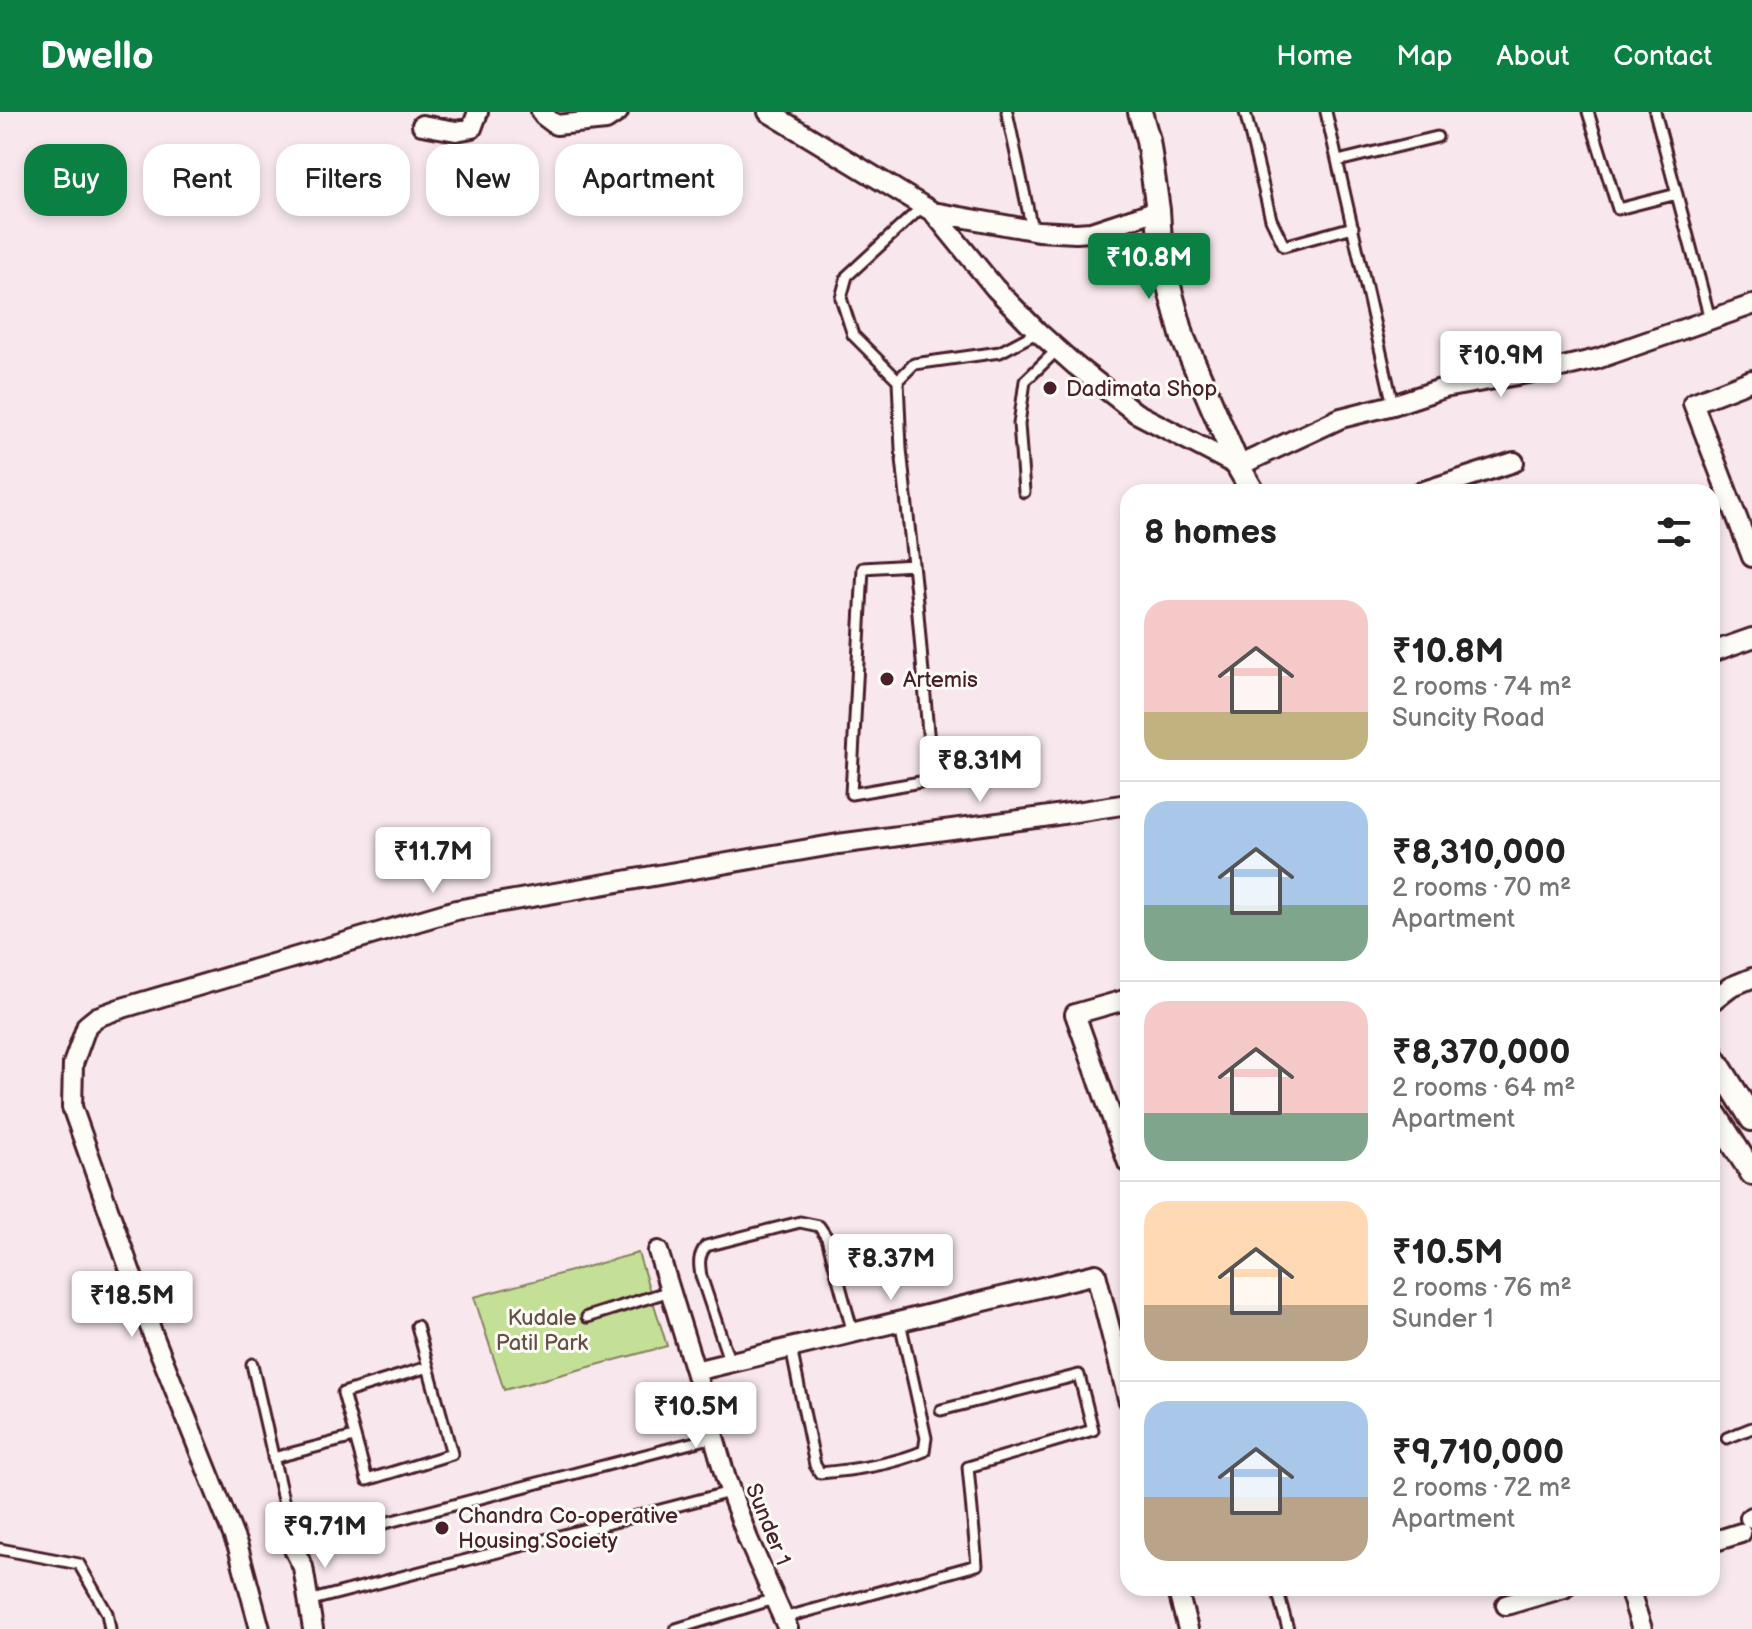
<!DOCTYPE html>
<html lang="en">
<head>
<meta charset="utf-8">
<style>
  body { margin:0; font-family:"Balsamiq Sans",sans-serif; background:#f2f2f2; color:#222; height:100vh; display:flex; flex-direction:column; font-size:30px; white-space:nowrap }
  * { box-sizing:border-box; margin:0 }
  p { font-size:26px; color:#767676 }
  .icon { flex:none; width:44px; height:44px; fill:none; stroke:currentColor; stroke-width:2; stroke-linecap:round; stroke-linejoin:round }
  .map { position:relative; flex:1; overflow:hidden }
  .details { position:absolute; left:1120px; top:372px; width:600px; height:1112px; display:flex; flex-direction:column; background:#fff; border-radius:24px; box-shadow:0 4px 12px #0003 }
  .details>* { flex:none }
  .hud { position:absolute; left:24px; top:32px; width:760px; height:72px; display:flex; gap:16px }
  .price { position:absolute; translate:-50% -68px; padding:0 18px; border-radius:8px; background:#fff; color:#222; font-size:26px; line-height:52px; filter:drop-shadow(0 2px 4px #0008) }
  .price::after { content:''; position:absolute; left:50%; top:48px; width:24px; height:18px; margin-left:-12px; background:inherit; clip-path:polygon(0 0,100% 0,50% 100%) }
  .price.current { background:#0b8043; color:#fff }
  ul { padding:0; list-style:none }
  li { display:flex; align-items:center; gap:24px; height:200px; padding:0 24px }
  li+li { border-top:2px solid #e0e0e0 }
  li span { display:grid; place-items:center; flex:none; width:224px; height:160px; border-radius:24px; color:#555 }
  li>.icon { margin-inline-start:auto }
  span .icon { width:96px; height:96px; fill:#fffc; stroke-width:1 }
  li b { font-size:34px }
  h2 { display:flex; justify-content:space-between; align-items:center; height:96px; padding:0 24px; font-size:34px }
  .pill { padding:0 28px; border-radius:24px; background:#fff; box-shadow:0 4px 12px #0003; font-size:28px; line-height:72px }
  .pill.current { background:#0b8043; color:#fff }
  header { display:flex; align-items:center; gap:48px; box-sizing:border-box; height:112px; padding:0 40px; background:#0b8043; color:#fff }
  header strong { font-size:38px }
  nav { display:flex; gap:44px; margin-inline-start:auto; font-size:28px }
  .map>svg:first-child { display:block }
  .green { fill:#c4e097; stroke:#878061; stroke-width:2 }
  .lines { fill:none; stroke-linecap:round; stroke-linejoin:round }
  .service-casing { stroke:#4a1f2b; stroke-width:15 }
  .minor-casing { stroke:#4a1f2b; stroke-width:24 }
  .tertiary-casing { stroke:#4a1f2b; stroke-width:28 }
  .service { stroke:#fdfcf7; stroke-width:9 }
  .minor { stroke:#fdfcf7; stroke-width:18 }
  .tertiary { stroke:#fdfcf7; stroke-width:22 }
  .poi-dot { fill:#4a1f2b; stroke:#fdfcf7; stroke-width:3 }
  .labels { text-anchor:middle; stroke-width:6; stroke-linejoin:round; paint-order:stroke }
  .poi-label { font-size:22px; fill:#4a1f2b; stroke:#fdfcf7; text-anchor:start }
  .park-label { font-size:22px; fill:#684f46; stroke:#fdfcf7 }
  .street-label { font-size:22px; fill:#4a1f2b; stroke:#fdfcf7 }
</style>
</head>
<body>
<header>
<strong>Dwello</strong>
<nav><a>Home</a><a>Map</a><a>About</a><a>Contact</a></nav>
</header>
<div class="map">
<svg width="1752" height="1517" viewBox="0 0 1752 1517">
  <rect width="100%" height="100%" fill="#f8e8ed"/>
  <filter id="ink" filterUnits="userSpaceOnUse"><feTurbulence type="fractalNoise" baseFrequency=".0125" numOctaves="2"/><feDisplacementMap in="SourceGraphic" scale="16" xChannelSelector="R" yChannelSelector="G"/><feConvolveMatrix kernelMatrix="1 2 1 2 8 2 1 2 1" color-interpolation-filters="sRGB"/></filter>
  <g filter="url(#ink)">
    <path class="green" d="M638 1141 667 1234 504 1278 474 1185Z"/>
    <g class="lines">
      <defs>
        <path id="service" d="M1007 0 1032 117
          M1245 0 1271 107 1284 134 1353 115
          M1326 0 1393 293
          M1588 0 1618 97 1677 82
          M1655 0 1710 207
          M1338 49 1437 25
          M898 268 853 223 841 186 847 164 923 94
          M1024 380 1019 312 1025 269 1058 237
          M913 453 863 456 851 682 932 668 917 490 901 337 898 268 914 252 1000 240 1038 220
          M587 1205 670 1179
          M417 1214 452 1342 367 1368 343 1281 428 1255
          M791 1236 815 1353 820 1361C855 1358 891 1353 924 1339L926 1326 900 1210
          M730 1251 701 1164C699 1152 698 1144 706 1134L800 1110 819 1114 827 1126 853 1221
          M252 1252 288 1410
          M1727 1326 1752 1316
          M273 1346 354 1325
          M293 1435 714 1325
          M0 1437 79 1452 107 1501 110 1517
          M1276 1476 1278 1481 1292 1476
          M1278 1481 1288 1517
          M308 1489 730 1380
          M783 1506 977 1453 968 1355 1093 1318 1079 1263 941 1298
          M676 1517 774 1487"/>
        <path id="minor" d="M541 0 544 4 556 13 606 8 618 0
          M768 0 933 100 995 176 1038 220 1075 253 1136 301 1238 354 1341 306 1393 293 1444 276 1567 254 1597 247 1752 193
          M422 13 456 19 472 16 478 0
          M933 100 1038 119 1076 121 1091 120 1158 98
          M1752 268 1693 291 1752 445
          M1421 380 1514 350
          M1712 540 1752 526
          M1128 887 1075 902 1128 1051
          M1712 889 1730 875 1752 866
          M658 1139 695 1259 726 1367 748 1427 788 1517
          M695 1259 1096 1162 1128 1287
          M1750 1406 1752 1405
          M288 1410 293 1435 303 1455 313 1517
          M1712 1430 1741 1421
          M1177 1476 1188 1517
          M1629 1476 1642 1517
          M1506 1493 1564 1476
          M260 1517 238 1435 153 1223 72 995 73 952 87 913 97 905 119 897 456 798 838 732 1043 705 1128 692"/>
        <path id="tertiary" d="M1140 0 1148 28 1158 98 1161 145 1183 226 1238 354 1253 380
          M1712 943 1752 1007
          M1712 998 1752 1061"/>
      </defs>
      <use href="#service" class="service-casing"/>
      <use href="#minor" class="minor-casing"/>
      <use href="#tertiary" class="tertiary-casing"/>
      <use href="#service" class="service"/>
      <use href="#minor" class="minor"/>
      <use href="#tertiary" class="tertiary"/>
    </g>
  </g>
  <g class="poi-dot">
    <circle cx="1050" cy="276" r="8"/>
    <circle cx="887" cy="567" r="8"/>
    <circle cx="442" cy="1416" r="8"/>
  </g>
  <g class="labels">
    <g class="poi-label">
      <text x="1066" y="284">Dadimata Shop</text>
      <text x="903" y="575">Artemis</text>
      <text x="458" y="1411">Chandra Co-operative<tspan x="458" dy="25">Housing Society</tspan></text>
    </g>
    <g class="park-label">
      <text x="542" y="1213">Kudale<tspan x="542" dy="25">Patil Park</tspan></text>
    </g>
    <g class="street-label">
      <text transform="translate(769 1412) rotate(68)" y="8">Sunder 1</text>
    </g>
  </g>
</svg>
<b class="price current" style="left:1149px;top:189px">₹10.8M</b>
<b class="price" style="left:1501px;top:287px">₹10.9M</b>
<b class="price" style="left:980px;top:692px">₹8.31M</b>
<b class="price" style="left:433px;top:783px">₹11.7M</b>
<b class="price" style="left:891px;top:1190px">₹8.37M</b>
<b class="price" style="left:132px;top:1227px">₹18.5M</b>
<b class="price" style="left:696px;top:1338px">₹10.5M</b>
<b class="price" style="left:325px;top:1458px">₹9.71M</b>
<div class="hud">
<a class="pill current">Buy</a>
<a class="pill">Rent</a>
<a class="pill">Filters</a>
<a class="pill">New</a>
<a class="pill">Apartment</a>
</div>
<section class="details">
<h2>8 homes<svg class="icon" aria-label="filters" viewBox="0 0 24 24"><path d="M4 7h16M4 17h16"/><circle cx="9" cy="7" r="2"/><circle cx="15" cy="17" r="2"/></svg></h2>
<ul>
<li><span style="background:linear-gradient(#f6c9c9 70%,#c2b280 0)"><svg class="icon" aria-label="home" viewBox="0 0 24 24"><path d="M3 11l9-7 9 7M6 9v11h12V9"/></svg></span><div><b>₹10.8M</b><p>2 rooms · 74 m²</p><p>Suncity Road</p></div></li>
<li><span style="background:linear-gradient(#a9c7e8 65%,#7fa58c 0)"><svg class="icon" aria-label="home" viewBox="0 0 24 24"><path d="M3 11l9-7 9 7M6 9v11h12V9"/></svg></span><div><b>₹8,310,000</b><p>2 rooms · 70 m²</p><p>Apartment</p></div></li>
<li><span style="background:linear-gradient(#f6c9c9 70%,#7fa58c 0)"><svg class="icon" aria-label="home" viewBox="0 0 24 24"><path d="M3 11l9-7 9 7M6 9v11h12V9"/></svg></span><div><b>₹8,370,000</b><p>2 rooms · 64 m²</p><p>Apartment</p></div></li>
<li><span style="background:linear-gradient(#ffd9b3 65%,#b9a48a 0)"><svg class="icon" aria-label="home" viewBox="0 0 24 24"><path d="M3 11l9-7 9 7M6 9v11h12V9"/></svg></span><div><b>₹10.5M</b><p>2 rooms · 76 m²</p><p>Sunder 1</p></div></li>
<li><span style="background:linear-gradient(#a9c7e8 60%,#b9a48a 0)"><svg class="icon" aria-label="home" viewBox="0 0 24 24"><path d="M3 11l9-7 9 7M6 9v11h12V9"/></svg></span><div><b>₹9,710,000</b><p>2 rooms · 72 m²</p><p>Apartment</p></div></li>
</ul>
</section>
</div>
</body>
</html>
